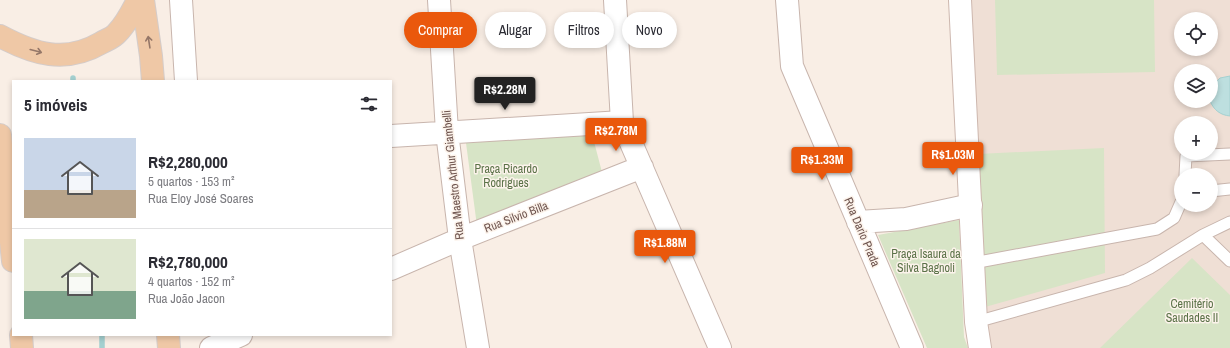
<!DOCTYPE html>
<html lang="pt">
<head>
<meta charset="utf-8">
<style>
  body { margin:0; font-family:"Archivo Narrow",sans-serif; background:#f7f7f7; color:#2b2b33; height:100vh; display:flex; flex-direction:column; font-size:15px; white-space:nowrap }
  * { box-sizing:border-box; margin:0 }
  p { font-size:13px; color:#7c7c81 }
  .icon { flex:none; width:22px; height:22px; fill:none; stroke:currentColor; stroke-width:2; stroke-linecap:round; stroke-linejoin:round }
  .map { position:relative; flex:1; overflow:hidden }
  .panel { position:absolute; left:12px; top:80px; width:380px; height:256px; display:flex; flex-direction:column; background:#fff; border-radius:0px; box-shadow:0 2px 6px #0003 }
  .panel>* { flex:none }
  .top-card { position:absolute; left:404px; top:12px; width:380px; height:36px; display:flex; gap:8px }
  .tools { position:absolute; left:1174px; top:12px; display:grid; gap:8px }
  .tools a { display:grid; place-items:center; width:44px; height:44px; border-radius:50%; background:#fff; box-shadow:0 2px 6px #0003; font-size:20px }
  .price { position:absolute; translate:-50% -34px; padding:0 9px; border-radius:4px; background:#ea580c; color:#fff; font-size:13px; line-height:26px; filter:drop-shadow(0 1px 2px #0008) }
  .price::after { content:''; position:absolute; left:50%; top:24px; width:12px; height:9px; margin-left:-6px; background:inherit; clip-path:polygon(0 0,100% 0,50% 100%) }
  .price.active { background:#222; color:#fff }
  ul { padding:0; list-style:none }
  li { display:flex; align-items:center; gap:12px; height:100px; padding:0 12px }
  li+li { border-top:1px solid #e1e1e2 }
  li span { display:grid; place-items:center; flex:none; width:112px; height:80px; border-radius:0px; color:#555 }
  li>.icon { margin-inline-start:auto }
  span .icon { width:48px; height:48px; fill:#fffc; stroke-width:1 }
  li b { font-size:17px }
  h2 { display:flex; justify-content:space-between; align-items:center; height:48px; padding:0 12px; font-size:17px }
  .tag { padding:0 14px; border-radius:18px; background:#fff; box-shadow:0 2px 6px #0003; font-size:14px; line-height:36px }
  .tag.active { background:#ea580c; color:#fff }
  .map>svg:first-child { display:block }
  .residential { fill:#efdfd5; fill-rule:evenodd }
  .green { fill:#d7e4c6 }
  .water { fill:#bddfdf; stroke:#a4d0d0 }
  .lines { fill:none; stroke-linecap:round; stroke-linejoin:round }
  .stream { stroke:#a4d0d0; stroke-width:5.5 }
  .lane-casing { stroke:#c8b5ad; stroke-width:13 }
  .street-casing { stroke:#c8b5ad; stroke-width:24 }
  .secondary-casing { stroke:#cdb7ae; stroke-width:24 }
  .primary-casing { stroke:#d4ccca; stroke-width:24 }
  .lane { stroke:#fff; stroke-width:11 }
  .street { stroke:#fff; stroke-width:22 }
  .secondary { stroke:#fff; stroke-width:22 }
  .primary { stroke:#efc8a6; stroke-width:22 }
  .oneway { stroke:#957768 }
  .labels { text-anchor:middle; stroke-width:3; stroke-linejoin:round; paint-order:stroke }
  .park-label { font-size:12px; fill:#5b7248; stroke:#fcf3eb }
  .street-label { font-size:12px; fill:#6e544e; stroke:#fcf3eb }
</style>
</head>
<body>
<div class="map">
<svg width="1230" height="348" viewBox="0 0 1230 348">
  <rect width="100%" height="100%" fill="#f9eee5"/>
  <path class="residential" d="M966 0H1230V348H989ZM1181 19H1211V49H1181ZM1181 71H1211V101H1181ZM1181 123H1211V153H1181ZM1181 175H1211V205H1181Z"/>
  <path class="green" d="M995 0H1154L1155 72 997 75Z
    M592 134 603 176 477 226 466 143Z
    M1104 148 1105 273 985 307 978 154Z
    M959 220 964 337 968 348H927L878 235Z
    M1192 258 1230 295V348H1100Z"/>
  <path class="water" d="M1230 76V116C1220 115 1214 110 1210 101H1211V87L1220 78Z"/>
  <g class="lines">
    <path class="stream" d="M73 78V81
      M102 335V348"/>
    <defs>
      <path id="lane" d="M1185 175 1186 156 1230 154
        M1211 191 1230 189
        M1203 235 1230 261
        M973 263 1157 229 1174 218 1181 202
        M976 322 1126 280 1150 268 1203 235 1230 222"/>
      <path id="street" d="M181 0 186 81
        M439 0 447 132 460 239 478 348
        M615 0 622 122 720 348
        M787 0 792 66 912 348
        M391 136 622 122
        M858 222 906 219 971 205
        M391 269 460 239 642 167
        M211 348 241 335"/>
      <path id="secondary" d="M960 0 976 322 980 348"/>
      <path id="primary" d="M143 0 151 56 153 81
        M0 36C34 54 65 64 101 43 106 40 113 38 117 33 126 24 132 12 138 0
        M0 135 13 261
        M21 335 22 348
        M168 335 169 348"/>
    </defs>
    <use href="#lane" class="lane-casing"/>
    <use href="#street" class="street-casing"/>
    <use href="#secondary" class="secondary-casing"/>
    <use href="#primary" class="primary-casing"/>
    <use href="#lane" class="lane"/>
    <use href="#street" class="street"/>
    <use href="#secondary" class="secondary"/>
    <use href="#primary" class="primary"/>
  </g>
  <defs><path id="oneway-shaft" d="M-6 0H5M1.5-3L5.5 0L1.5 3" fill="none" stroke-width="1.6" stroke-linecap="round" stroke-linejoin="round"/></defs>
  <g class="oneway">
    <use href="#oneway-shaft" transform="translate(149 42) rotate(-99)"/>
    <use href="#oneway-shaft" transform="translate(36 51) rotate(15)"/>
  </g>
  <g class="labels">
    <g class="park-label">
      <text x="506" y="173">Praça Ricardo<tspan x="506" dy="14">Rodrigues</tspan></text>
      <text x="926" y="258">Praça Isaura da<tspan x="926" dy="14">Silva Bagnoli</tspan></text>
      <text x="1192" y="308">Cemitério<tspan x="1192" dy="14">Saudades II</tspan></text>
    </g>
    <g class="street-label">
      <text transform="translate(453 175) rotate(-96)" y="4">Rua Maestro Arthur Giambelli</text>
      <text transform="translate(516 217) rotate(-21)" y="4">Rua Silvio Billa</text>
      <text transform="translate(862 232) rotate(67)" y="4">Rua Dario Prada</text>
    </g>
  </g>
</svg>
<div class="tools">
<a><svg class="icon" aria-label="locate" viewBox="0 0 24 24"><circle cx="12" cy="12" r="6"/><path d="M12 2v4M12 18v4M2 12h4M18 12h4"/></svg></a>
<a><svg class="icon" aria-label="layers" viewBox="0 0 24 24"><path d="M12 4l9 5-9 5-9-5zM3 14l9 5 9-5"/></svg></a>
<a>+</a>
<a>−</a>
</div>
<b class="price active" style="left:505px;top:111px">R$2.28M</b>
<b class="price" style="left:616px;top:152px">R$2.78M</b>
<b class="price" style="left:953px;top:176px">R$1.03M</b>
<b class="price" style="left:822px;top:181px">R$1.33M</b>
<b class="price" style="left:665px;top:264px">R$1.88M</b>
<div class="top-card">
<a class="tag active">Comprar</a>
<a class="tag">Alugar</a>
<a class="tag">Filtros</a>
<a class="tag">Novo</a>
</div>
<section class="panel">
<h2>5 imóveis<svg class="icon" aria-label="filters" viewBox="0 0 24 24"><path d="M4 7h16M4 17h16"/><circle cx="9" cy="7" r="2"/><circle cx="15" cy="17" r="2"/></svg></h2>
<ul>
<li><span style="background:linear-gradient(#c9d6e8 65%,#b9a48a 0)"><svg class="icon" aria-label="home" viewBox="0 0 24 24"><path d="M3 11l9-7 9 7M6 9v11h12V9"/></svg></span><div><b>R$2,280,000</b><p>5 quartos · 153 m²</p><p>Rua Eloy José Soares</p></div></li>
<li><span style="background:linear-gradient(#dfe7d0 65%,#7fa58c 0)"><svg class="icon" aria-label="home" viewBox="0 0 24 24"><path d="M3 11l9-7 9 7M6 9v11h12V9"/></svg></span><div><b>R$2,780,000</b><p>4 quartos · 152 m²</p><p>Rua João Jacon</p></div></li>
</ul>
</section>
</div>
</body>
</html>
